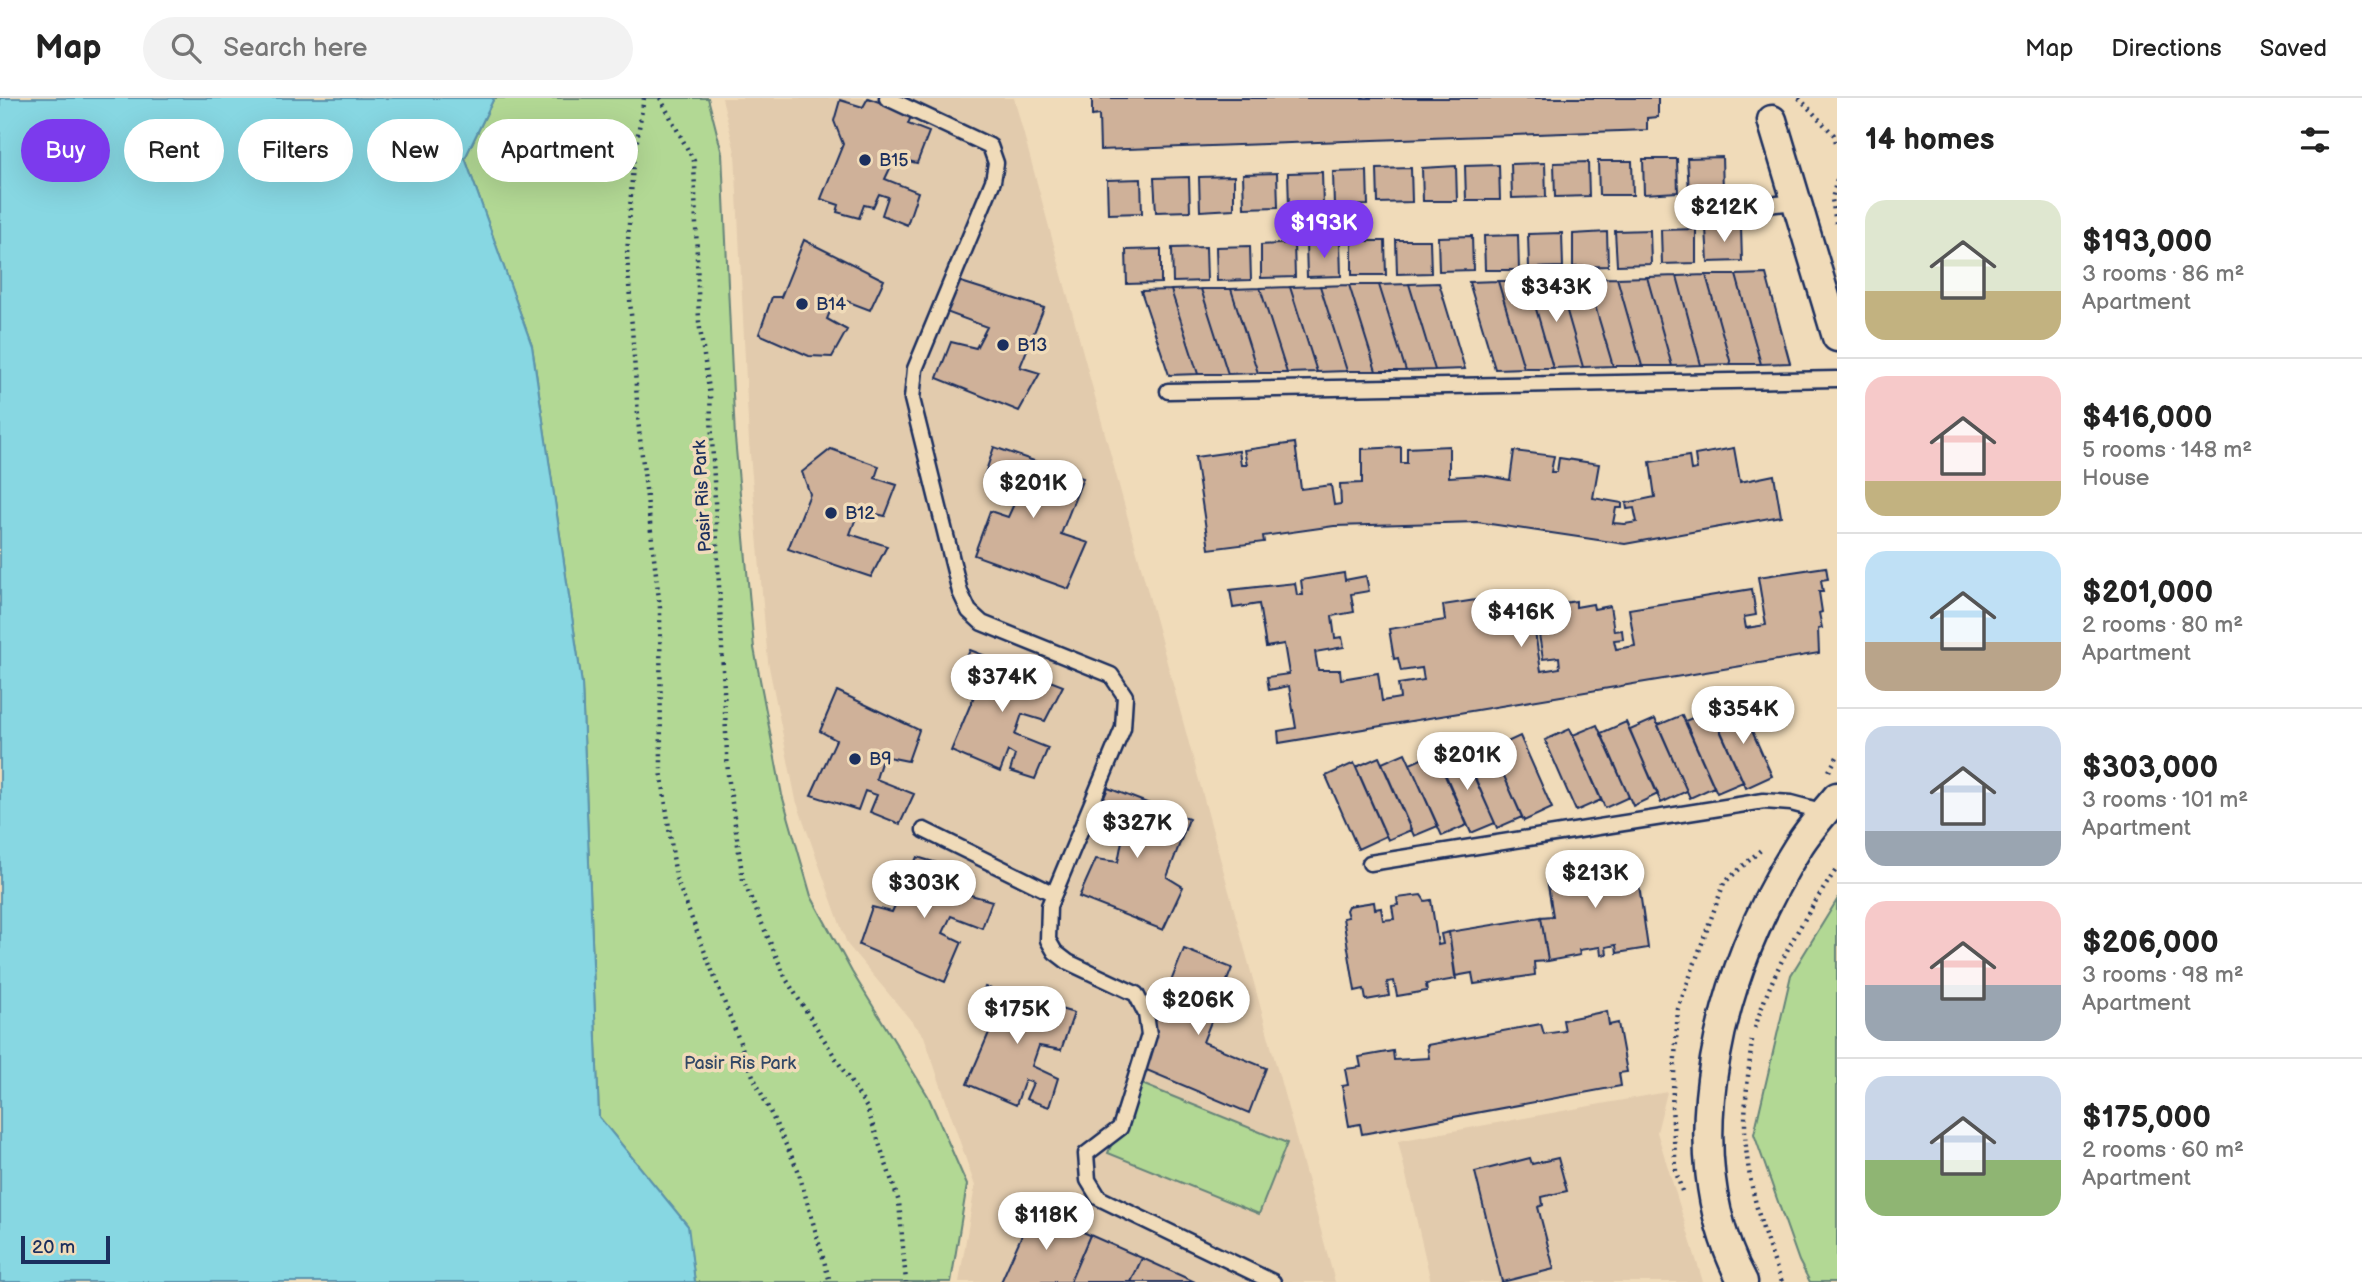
<!DOCTYPE html>
<html lang="en">
<head>
<meta charset="utf-8">
<style>
  body { margin:0; font-family:"Balsamiq Sans",sans-serif; background:#f2f2f2; color:#222; height:100vh; display:flex; flex-direction:column; font-size:26px; white-space:nowrap }
  * { box-sizing:border-box; margin:0 }
  p { font-size:23px; color:#767676 }
  .icon { flex:none; width:38px; height:38px; fill:none; stroke:currentColor; stroke-width:2; stroke-linecap:round; stroke-linejoin:round }
  .map { position:relative; flex:1; overflow:hidden }
  .panel { display:flex; flex-direction:column; background:#fff; width:525px }
  .panel>* { flex:none }
  .top-card { position:absolute; left:21px; top:21px; width:665px; height:63px; display:flex; gap:14px }
  .scale { position:absolute; left:21px; bottom:18px; width:89px; box-sizing:border-box; padding-left:7px; border:4px solid #1b2f5e; border-top:0; font-size:19px; line-height:24px; white-space:nowrap; color:#1b2f5e; -webkit-text-stroke:5px #f0dbb9; paint-order:stroke }
  .price { position:absolute; translate:-50% -60px; padding:0 16px; border-radius:24px; background:#fff; color:#222; font-size:23px; line-height:46px; filter:drop-shadow(0 2px 4px #0008) }
  .price::after { content:''; position:absolute; left:50%; top:42px; width:21px; height:16px; margin-left:-10px; background:inherit; clip-path:polygon(0 0,100% 0,50% 100%) }
  .price.selected { background:#7c3aed; color:#fff }
  ul { padding:0; list-style:none }
  li { display:flex; align-items:center; gap:21px; height:175px; padding:0 28px }
  li+li { border-top:2px solid #e0e0e0 }
  li span { display:grid; place-items:center; flex:none; width:196px; height:140px; border-radius:21px; color:#555 }
  li>.icon { margin-inline-start:auto }
  span .icon { width:84px; height:84px; fill:#fffc; stroke-width:1 }
  li b { font-size:30px }
  h2 { display:flex; justify-content:space-between; align-items:center; height:84px; padding:0 28px; font-size:30px }
  .pill { padding:0 24px; border-radius:32px; background:#fff; box-shadow:0 7px 28px #0002; font-size:24px; line-height:63px }
  .pill.selected { background:#7c3aed; color:#fff }
  header { display:flex; align-items:center; gap:42px; box-sizing:border-box; height:98px; padding:0 35px; background:#fff; border-bottom:2px solid #e0e0e0 }
  header strong { font-size:33px }
  nav { display:flex; gap:38px; margin-inline-start:auto; font-size:24px }
  .search { width:490px; height:63px; background:#f2f2f2; display:flex; align-items:center; gap:18px; box-sizing:border-box; padding:0 24px; border-radius:38px; color:#767676; font-size:26px }
  main { display:flex; flex:1; min-height:0 }
  .map>svg:first-child { display:block }
  .built { fill:#e2cbad }
  .green { fill:#b2d894; stroke:#668479; stroke-width:2 }
  .water { fill:#87d7e2; stroke:#5c94ad; stroke-width:2 }
  .building { fill:#cfb199; stroke:#1b2f5e; stroke-width:2 }
  .lines { fill:none; stroke-linecap:round; stroke-linejoin:round }
  .service-casing { stroke:#1b2f5e; stroke-width:19 }
  .minor-casing { stroke:#1b2f5e; stroke-width:33 }
  .path { stroke:#1b2f5e; stroke-width:4.5; stroke-dasharray:2 5; stroke-linecap:butt }
  .service { stroke:#f0dbb9; stroke-width:14 }
  .minor { stroke:#f0dbb9; stroke-width:28 }
  .poi-dot { fill:#1b2f5e; stroke:#f0dbb9; stroke-width:2.5 }
  .labels { text-anchor:middle; stroke-width:7; stroke-linejoin:round; paint-order:stroke }
  .poi-label { font-size:18px; fill:#1b2f5e; stroke:#f0dbb9; text-anchor:start }
  .street-label { font-size:18px; fill:#1b2f5e; stroke:#f0dbb9 }
  .park-label { font-size:18px; fill:#324866; stroke:#f0dbb9 }
</style>
</head>
<body>
<header>
<strong>Map</strong>
<div class="search"><svg class="icon" aria-label="search" viewBox="0 0 24 24"><circle cx="10" cy="10" r="6"/><path d="M15 15l6 6"/></svg>Search here</div>
<nav><a>Map</a><a>Directions</a><a>Saved</a></nav>
</header>
<main>
<div class="map">
<svg width="1837" height="1184" viewBox="0 0 1837 1184">
  <rect width="100%" height="100%" fill="#f0dbb9"/>
  <filter id="ink" filterUnits="userSpaceOnUse"><feTurbulence type="fractalNoise" baseFrequency=".0143" numOctaves="2"/><feDisplacementMap in="SourceGraphic" scale="14" xChannelSelector="R" yChannelSelector="G"/><feConvolveMatrix kernelMatrix="1 2 1 2 8 2 1 2 1" color-interpolation-filters="sRGB"/></filter>
  <g filter="url(#ink)">
    <path class="built" d="M722 0H1014L1335 1184H959L975 1088 924 938 847 846 796 702 768 564 749 344 735 54Z
      M1667 994 1657 1034 1703 1184H1431L1398 1043Z"/>
    <path class="green" d="M494 0H708L722 55 735 340 754 550 782 697 811 798 852 874 928 998 967 1087 951 1184H695L687 1127 599 1019 582 586 532 248 465 60Z
      M1837 802V1184H1810L1799 1163 1754 1036 1791 877Z
      M1137 984 1287 1045 1259 1116 1108 1055Z"/>
    <path class="water" d="M0 0H494L465 60 532 248 582 586 599 1019 688 1128 695 1184H0Z"/>
    <path class="building" d="M868 0 912 16 908 26 929 34 917 65 895 60 885 81 918 94 907 127 882 117 888 99 879 96 873 109 864 107 859 120 837 114 839 107 821 101 843 46 834 23 840 2 863 9Z
      M1092 0H1658V19L1647 20V32L1100 52 1099 17 1092 18Z
      M1722 59 1723 93 1689 94 1687 60Z
      M1643 61H1677L1678 94 1644 96Z
      M1598 63H1632L1633 97H1599Z
      M1588 64 1589 98 1555 99 1554 65Z
      M1545 65 1546 99 1512 100 1511 66Z
      M1499 67 1500 102H1466L1465 68Z
      M1456 68 1457 103H1423L1422 70Z
      M1411 70 1412 104 1378 105 1377 71Z
      M1367 73 1368 107 1334 108 1333 74Z
      M1322 74 1323 108 1289 109 1288 75Z
      M1277 75 1278 109 1244 110 1243 76Z
      M1234 78V111L1200 113 1199 79Z
      M1189 79 1190 113 1156 114 1154 80Z
      M1141 81 1142 115 1108 116 1107 82Z
      M1741 129 1742 163 1708 164 1706 130Z
      M1696 131V165L1662 166 1661 132Z
      M1650 132 1651 166 1617 167 1615 133Z
      M1607 134 1608 168 1573 169V136Z
      M1562 135 1563 169 1529 170 1528 136Z
      M1518 137 1519 172H1485L1484 138Z
      M1472 138 1473 172 1439 173 1438 139Z
      M804 142 884 182 870 212 836 199 827 221 847 232 832 259 809 258 759 236 772 199H781Z
      M1396 142H1430L1431 175 1397 176Z
      M1352 143H1385L1386 177H1352Z
      M1340 144 1341 178 1307 179 1306 145Z
      M1294 145 1295 179 1261 180V147Z
      M1250 148 1251 182 1217 183 1216 149Z
      M1206 149 1207 183 1173 184 1172 150Z
      M1161 151V185L1127 186 1126 152Z
      M1766 176 1790 265 1761 266 1736 177Z
      M1706 177 1731 266 1701 267 1677 178Z
      M1706 177H1736L1761 266H1731Z
      M1677 178 1701 267 1672 268 1647 179Z
      M1647 179 1672 268H1642L1617 180Z
      M1617 180 1642 268H1613L1587 181Z
      M1587 181 1613 268 1583 269 1558 182Z
      M1558 182 1583 269 1553 270 1528 183Z
      M958 183 1044 210 1020 269 1040 275 1019 313 937 280 951 244 976 250 987 229 946 214Z
      M1498 183 1524 270 1495 271 1469 184Z
      M1498 183H1528L1553 270H1524Z
      M1439 185 1465 271 1435 272 1409 186Z
      M1409 186 1435 272 1406 273 1379 187Z
      M1349 187 1376 273H1347L1320 188Z
      M1349 187H1379L1406 273H1376Z
      M1320 188 1347 273 1317 274 1290 189Z
      M1290 189 1317 274 1287 275 1260 190Z
      M1260 190 1287 275H1258L1231 191Z
      M1201 191 1228 276H1198L1171 192Z
      M1201 191H1231L1258 275 1228 276Z
      M1171 192 1198 276 1169 277 1141 193Z
      M1295 345 1301 391 1331 387 1334 407 1341 406 1340 386 1362 385V351L1401 349V365H1407V350L1449 348V379L1481 377 1510 382 1514 353 1554 358 1551 374H1557L1559 360 1599 366 1593 400 1622 405V410H1616L1613 425 1625 426 1637 424 1634 410 1627 411 1626 405 1655 399 1650 364 1689 358 1691 372 1697 371 1695 357 1734 350 1740 384 1774 377 1781 418 1625 446 1477 424 1334 428 1263 438 1264 444 1209 451 1195 359 1239 353 1241 367H1247L1244 352Z
      M994 349 1083 380 1061 436 1089 445 1069 491 974 457 990 413 1008 419 1019 395 983 382Z
      M831 351 879 368 875 380 897 387 885 418 859 412 850 436 887 448 871 479 788 451 810 396 802 374Z
      M1826 469 1828 481 1821 482 1823 494H1819L1822 514 1819 515 1822 530 1818 531 1819 555 1279 645 1278 633 1296 630 1289 588 1269 592 1267 579 1289 576 1284 546 1266 549 1259 506 1233 510 1230 492 1295 485 1297 497H1303L1301 482 1344 475 1345 482 1366 478 1369 493 1351 496 1354 514 1332 518 1335 540 1342 539 1344 549 1315 554 1318 572H1340L1341 581 1378 575 1382 603 1400 600 1398 586 1424 582 1422 570 1401 573 1398 560 1394 561 1389 531 1445 522 1443 507 1502 498 1505 519 1532 515 1541 573 1560 570 1559 559 1543 561 1533 500 1542 498 1543 504 1558 502V506L1576 503V509L1593 506 1594 511 1610 508 1614 533 1622 532 1623 541 1614 542 1616 551 1635 548 1629 511 1752 491 1756 517 1744 519 1746 530 1766 527 1758 479Z
      M970 552 1063 588 1045 623 1022 616 1015 637 1048 650 1035 681 1010 673 1015 657 1008 653 1000 674 951 653 974 598 956 585Z
      M837 593 919 632 908 663 883 658 876 681 914 696 900 726 870 714 877 697 865 693 858 712 811 697 836 642 820 633Z
      M1740 606 1772 678 1746 690 1714 618Z
      M1711 612 1743 684 1717 695 1685 623Z
      M1682 617 1714 689 1690 700 1658 627Z
      M1655 621 1687 693 1661 705 1630 632Z
      M1626 624 1658 696 1633 708 1601 635Z
      M1597 627 1629 699 1605 710 1573 637Z
      M1570 631 1601 702 1576 713 1545 642Z
      M1520 638 1552 710 1524 723 1492 651Z
      M1490 646 1522 719 1497 730 1465 657Z
      M1462 652 1495 725 1471 735 1439 662Z
      M1405 655 1438 728 1414 738 1382 665Z
      M1435 655 1467 727 1442 738 1410 666Z
      M1379 659 1411 732 1388 742 1356 669Z
      M1354 665 1386 738 1358 751 1326 678Z
      M1108 690 1189 721 1167 779 1183 789 1163 832 1079 799 1096 761 1118 764 1122 743 1093 725Z
      M1630 757 1631 766H1636L1648 850 1617 855 1616 847 1606 849 1607 856 1601 857 1600 849 1579 852 1580 857 1548 863 1541 819 1553 818 1547 781 1554 780 1552 770 1580 766 1581 772 1587 771 1590 786 1598 785 1595 771 1600 770 1599 762Z
      M917 759 960 772 953 792 992 803 982 830 951 818 943 835 962 844 945 884 859 847 872 809 892 814Z
      M1421 797 1425 803 1431 802 1438 847 1443 846 1441 836 1449 834 1456 881 1426 886 1427 893 1397 898 1394 883 1387 884 1389 898 1366 902 1364 891 1355 893 1343 820 1348 819 1346 812 1348 808 1374 804 1375 811 1381 810 1383 822 1394 821 1392 808 1398 807 1397 800Z
      M1541 819 1548 863 1534 864 1535 877 1474 886 1472 875 1455 878 1449 834Z
      M1184 851 1232 870 1203 944 1266 970 1249 1015 1137 968Z
      M985 889 1074 915 1061 952 1039 948 1032 968 1058 980 1049 1009 1026 1001 1033 985 1025 982 1016 1007 967 986 991 930 975 918Z
      M1607 913 1609 927 1618 925 1627 974 1619 975 1621 988 1362 1036 1360 1026 1349 1028 1342 988 1348 987 1345 971 1361 969 1359 959 1393 953 1394 962 1429 960 1427 947 1541 926 1544 936 1565 933 1563 922Z
      M1530 1060 1532 1066 1558 1060 1567 1093 1542 1099 1543 1107 1538 1109 1554 1171 1502 1184 1475 1074Z
      M1033 1112 1090 1137 1070 1184H1001Z
      M1090 1137 1142 1160 1131 1184H1070Z
      M1142 1160 1195 1184H1131Z"/>
    <g class="lines">
      <defs>
        <path id="service" d="M887 0 990 48 996 65 993 83 915 271 912 301 960 494 969 513 982 525 1111 577 1125 598 1123 630 1049 808 1048 842 1055 854 1068 864 1136 896 1146 916 1149 937 1120 1030 1086 1056 1088 1082 1099 1100 1273 1184
          M1749 109 1795 104
          M1168 293 1837 281
          M924 732 1054 796
          M1370 765 1764 703 1791 705 1825 714"/>
        <path id="minor" d="M1772 22 1837 239
          M1743 1184C1671 1050 1722 870 1798 749 1809 731 1824 715 1837 699"/>
      </defs>
      <use href="#service" class="service-casing"/>
      <use href="#minor" class="minor-casing"/>
      <path class="path" d="M644 0 633 66 627 157 639 332 660 510 661 672 676 780 753 978 798 1072 830 1184
        M660 0 694 63 699 224 710 298 728 677 743 782 786 881 867 1010 899 1104 906 1184
        M1799 0 1834 37 1837 48
        M1836 125 1832 101 1837 81
        M1829 673 1837 659
        M1755 930C1773 870 1803 822 1837 770
        M1752 942C1749 970 1745 999 1745 1028 1745 1079 1763 1137 1782 1184
        M1682 1093 1676 1074 1672 1008 1678 911 1724 785 1763 750"/>
      <use href="#service" class="service"/>
      <use href="#minor" class="minor"/>
    </g>
  </g>
  <g class="poi-dot">
    <circle cx="865" cy="62" r="7"/>
    <circle cx="802" cy="206" r="7"/>
    <circle cx="1003" cy="247" r="7"/>
    <circle cx="831" cy="415" r="7"/>
    <circle cx="855" cy="661" r="7"/>
  </g>
  <g class="labels">
    <g class="poi-label">
      <text x="879" y="68">B15</text>
      <text x="816" y="212">B14</text>
      <text x="1017" y="253">B13</text>
      <text x="845" y="421">B12</text>
      <text x="869" y="667">B9</text>
    </g>
    <g class="street-label">
      <text transform="translate(702 398) rotate(-93)" y="6">Pasir Ris Park</text>
    </g>
    <g class="park-label">
      <text x="740" y="971">Pasir Ris Park</text>
    </g>
  </g>
</svg>
<div class="scale">20 m</div>
<b class="price" style="left:1724px;top:146px">$212K</b>
<b class="price selected" style="left:1324px;top:162px">$193K</b>
<b class="price" style="left:1556px;top:226px">$343K</b>
<b class="price" style="left:1033px;top:422px">$201K</b>
<b class="price" style="left:1521px;top:551px">$416K</b>
<b class="price" style="left:1002px;top:616px">$374K</b>
<b class="price" style="left:1743px;top:648px">$354K</b>
<b class="price" style="left:1467px;top:694px">$201K</b>
<b class="price" style="left:1137px;top:762px">$327K</b>
<b class="price" style="left:1595px;top:812px">$213K</b>
<b class="price" style="left:924px;top:822px">$303K</b>
<b class="price" style="left:1198px;top:939px">$206K</b>
<b class="price" style="left:1017px;top:948px">$175K</b>
<b class="price" style="left:1046px;top:1154px">$118K</b>
<div class="top-card">
<a class="pill selected">Buy</a>
<a class="pill">Rent</a>
<a class="pill">Filters</a>
<a class="pill">New</a>
<a class="pill">Apartment</a>
</div>
</div>
<section class="panel">
<h2>14 homes<svg class="icon" aria-label="filters" viewBox="0 0 24 24"><path d="M4 7h16M4 17h16"/><circle cx="9" cy="7" r="2"/><circle cx="15" cy="17" r="2"/></svg></h2>
<ul>
<li><span style="background:linear-gradient(#dfe7d0 65%,#c2b280 0)"><svg class="icon" aria-label="home" viewBox="0 0 24 24"><path d="M3 11l9-7 9 7M6 9v11h12V9"/></svg></span><div><b>$193,000</b><p>3 rooms · 86 m²</p><p>Apartment</p></div></li>
<li><span style="background:linear-gradient(#f6c9c9 75%,#c2b280 0)"><svg class="icon" aria-label="home" viewBox="0 0 24 24"><path d="M3 11l9-7 9 7M6 9v11h12V9"/></svg></span><div><b>$416,000</b><p>5 rooms · 148 m²</p><p>House</p></div></li>
<li><span style="background:linear-gradient(#bfe0f5 65%,#b9a48a 0)"><svg class="icon" aria-label="home" viewBox="0 0 24 24"><path d="M3 11l9-7 9 7M6 9v11h12V9"/></svg></span><div><b>$201,000</b><p>2 rooms · 80 m²</p><p>Apartment</p></div></li>
<li><span style="background:linear-gradient(#c9d6e8 75%,#9aa5b1 0)"><svg class="icon" aria-label="home" viewBox="0 0 24 24"><path d="M3 11l9-7 9 7M6 9v11h12V9"/></svg></span><div><b>$303,000</b><p>3 rooms · 101 m²</p><p>Apartment</p></div></li>
<li><span style="background:linear-gradient(#f6c9c9 60%,#9aa5b1 0)"><svg class="icon" aria-label="home" viewBox="0 0 24 24"><path d="M3 11l9-7 9 7M6 9v11h12V9"/></svg></span><div><b>$206,000</b><p>3 rooms · 98 m²</p><p>Apartment</p></div></li>
<li><span style="background:linear-gradient(#c9d6e8 60%,#8fb573 0)"><svg class="icon" aria-label="home" viewBox="0 0 24 24"><path d="M3 11l9-7 9 7M6 9v11h12V9"/></svg></span><div><b>$175,000</b><p>2 rooms · 60 m²</p><p>Apartment</p></div></li>
</ul>
</section>
</main>
</body>
</html>
